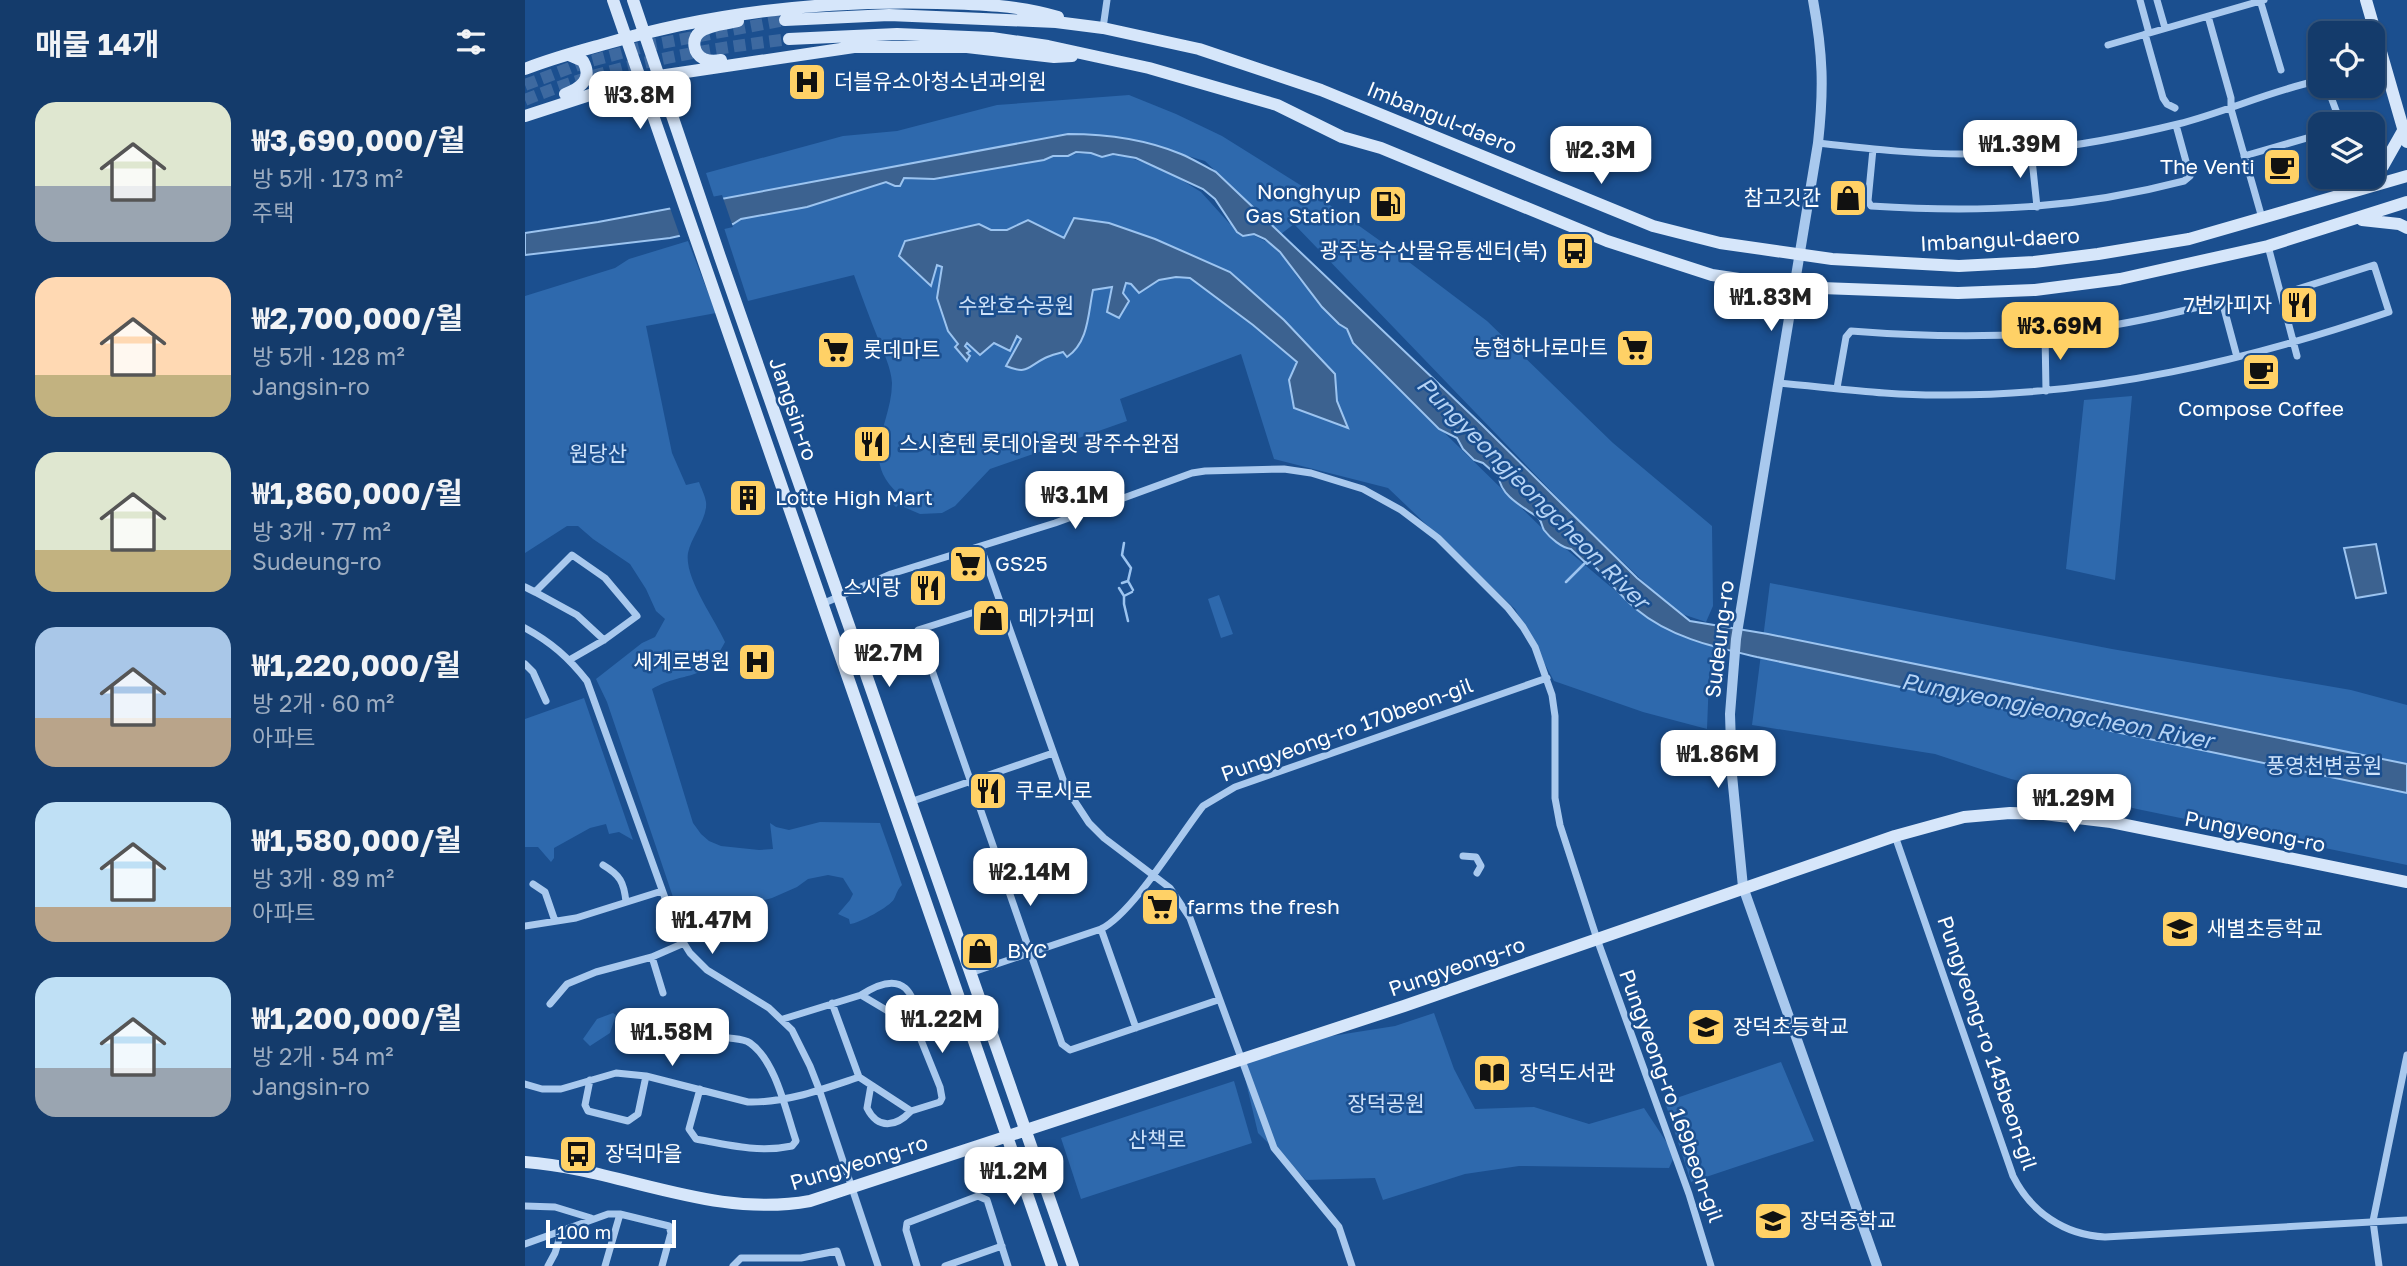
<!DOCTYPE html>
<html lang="ko">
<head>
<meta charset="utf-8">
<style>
  body { margin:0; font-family:"Golos Text","Noto Sans KR",sans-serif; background:#1d4271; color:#f1f3f6; height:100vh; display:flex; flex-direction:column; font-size:26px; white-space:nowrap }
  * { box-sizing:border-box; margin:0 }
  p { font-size:23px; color:#9dadc1 }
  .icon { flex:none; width:38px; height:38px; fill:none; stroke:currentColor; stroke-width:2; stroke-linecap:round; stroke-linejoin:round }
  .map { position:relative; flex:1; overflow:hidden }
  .drawer { display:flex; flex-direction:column; background:#143b6b; width:525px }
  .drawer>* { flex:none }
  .buttons { position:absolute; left:1783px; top:21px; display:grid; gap:14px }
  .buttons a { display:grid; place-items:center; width:77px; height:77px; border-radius:14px; background:#143b6b; box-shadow:0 2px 5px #0004,0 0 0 2px #33557e; font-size:35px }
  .scale { position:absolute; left:21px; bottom:18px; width:130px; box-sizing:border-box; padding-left:7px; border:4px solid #fff; border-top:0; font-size:19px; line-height:24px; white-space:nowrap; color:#fff; -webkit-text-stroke:5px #1b4f8f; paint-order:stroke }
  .price { position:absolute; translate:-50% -60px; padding:0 16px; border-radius:14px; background:#fff; color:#222; font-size:23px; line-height:46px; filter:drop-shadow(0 2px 4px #0008) }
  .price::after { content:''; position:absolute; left:50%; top:42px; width:21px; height:16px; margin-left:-10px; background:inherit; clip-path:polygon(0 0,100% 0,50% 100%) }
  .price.current { background:#ffd166; color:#111 }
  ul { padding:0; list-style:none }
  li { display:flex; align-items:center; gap:21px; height:175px; padding:0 35px }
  li span { display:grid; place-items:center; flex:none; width:196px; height:140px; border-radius:21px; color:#555 }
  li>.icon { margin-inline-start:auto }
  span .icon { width:84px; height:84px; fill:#fffc; stroke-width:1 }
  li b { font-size:30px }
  h2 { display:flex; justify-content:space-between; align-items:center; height:84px; padding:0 35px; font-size:30px }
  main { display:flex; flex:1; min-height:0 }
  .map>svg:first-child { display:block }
  .green { fill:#2e69ad }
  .water { fill:#3c6290; stroke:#9cc4f0; stroke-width:2 }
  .pier { fill:#1b4f8f }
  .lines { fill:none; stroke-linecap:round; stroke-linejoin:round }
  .stream { stroke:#9cc4f0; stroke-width:2.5 }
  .secondary-tunnel { stroke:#3d69a0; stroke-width:12; stroke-dasharray:12 6; stroke-linecap:butt }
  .minor { stroke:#a9c9ee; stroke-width:7 }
  .tertiary { stroke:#a9c9ee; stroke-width:10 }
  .secondary { stroke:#d6e6fa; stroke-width:12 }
  .labels { text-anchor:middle; stroke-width:5; stroke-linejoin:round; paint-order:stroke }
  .poi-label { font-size:21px; fill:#fff; stroke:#1b4f8f; text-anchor:start }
  .street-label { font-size:21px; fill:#fff; stroke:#1b4f8f }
  .park-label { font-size:21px; fill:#cfe3fa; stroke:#1b4f8f }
  .water-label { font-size:23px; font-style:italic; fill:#b5d3f5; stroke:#1b4f8f }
</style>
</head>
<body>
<main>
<section class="drawer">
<h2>매물 14개<svg class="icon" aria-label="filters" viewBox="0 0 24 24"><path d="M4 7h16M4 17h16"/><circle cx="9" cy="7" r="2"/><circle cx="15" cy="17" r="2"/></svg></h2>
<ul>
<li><span style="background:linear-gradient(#dfe7d0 60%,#9aa5b1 0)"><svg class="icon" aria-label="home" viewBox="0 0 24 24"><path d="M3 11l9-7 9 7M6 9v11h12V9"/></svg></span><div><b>₩3,690,000/월</b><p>방 5개 · 173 m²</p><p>주택</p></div></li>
<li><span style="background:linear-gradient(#ffd9b3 70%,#c2b280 0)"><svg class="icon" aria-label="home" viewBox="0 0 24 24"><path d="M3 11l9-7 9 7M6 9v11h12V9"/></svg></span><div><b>₩2,700,000/월</b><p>방 5개 · 128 m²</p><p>Jangsin-ro</p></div></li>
<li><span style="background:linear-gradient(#dfe7d0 70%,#c2b280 0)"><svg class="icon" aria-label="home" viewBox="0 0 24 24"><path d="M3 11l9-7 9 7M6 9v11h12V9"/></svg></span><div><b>₩1,860,000/월</b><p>방 3개 · 77 m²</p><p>Sudeung-ro</p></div></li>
<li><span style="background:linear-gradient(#a9c7e8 65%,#b9a48a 0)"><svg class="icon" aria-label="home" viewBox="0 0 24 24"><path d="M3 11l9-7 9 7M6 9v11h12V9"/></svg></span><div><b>₩1,220,000/월</b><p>방 2개 · 60 m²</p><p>아파트</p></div></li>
<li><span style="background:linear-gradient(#bfe0f5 75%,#b9a48a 0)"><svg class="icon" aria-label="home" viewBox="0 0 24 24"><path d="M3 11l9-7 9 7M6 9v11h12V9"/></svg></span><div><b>₩1,580,000/월</b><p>방 3개 · 89 m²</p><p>아파트</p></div></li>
<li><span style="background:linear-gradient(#bfe0f5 65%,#9aa5b1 0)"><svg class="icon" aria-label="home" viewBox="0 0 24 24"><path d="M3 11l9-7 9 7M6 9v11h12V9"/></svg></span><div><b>₩1,200,000/월</b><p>방 2개 · 54 m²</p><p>Jangsin-ro</p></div></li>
</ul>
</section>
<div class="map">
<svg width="1882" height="1266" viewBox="0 0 1882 1266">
  <rect width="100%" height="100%" fill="#1b4f8f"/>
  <path class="green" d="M604 95 651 114 697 136 788 193 868 250 962 321 1088 443 1187 526 1188 606 1181 622 1157 614 1124 587 1054 520 769 224 756 234 680 161 601 138 543 134 389 163 385 178 409 179 519 160 528 156 566 153 603 157 642 171 676 192 704 223 744 243 759 257 773 278 892 406 1021 532 1106 604 1189 647 1184 678 1182 729 1118 712 1029 681 990 609 863 488 749 459 716 354 595 399 602 421 465 469 430 506 417 513 395 514 374 505 371 507 366 502 374 494C333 459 367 424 367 383 366 368 359 354 354 341 345 319 337 297 329 275L223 301 181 173 318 136 372 131 472 105Z
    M163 241 191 313 121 326 147 453 161 485 174 482C176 488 180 495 181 502 183 518 166 537 163 553 159 578 190 619 200 642 177 686 162 669 127 689L168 823 176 834 184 841 196 846 234 850 248 849 245 823 251 827 264 830 295 822 355 823 377 885C372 890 372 893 369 899 366 906 333 924 325 924L324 919 313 914 325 900 328 894 318 878 303 875 283 879 272 887 247 898 215 907 148 897 82 702 71 679 117 643 130 637 140 619 131 611 121 589 105 564 68 539 53 526H42L0 553V296L90 268 104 259Z
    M1607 396 1590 580 1541 569 1559 400Z
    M1245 583 1587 649 1826 690 1882 705V865L1612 809 1486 779 1410 754 1227 725Z
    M694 595 708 634 696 638 683 599Z
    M59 698 108 840 94 832 84 834 81 824 65 828 29 848V858L26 862 13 847H0V719Z
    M88 1013 91 1015 85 1033 65 1046 58 1039 72 1019Z
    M909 1013 929 1069 950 1109 1009 1107 1064 1124 1119 1108 1150 1155 1144 1168 994 1166 940 1174 858 1200 850 1178 781 1180 733 1133 716 1061 794 1038 870 1026Z
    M1256 1062 1289 1141 1166 1182 1140 1102Z
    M709 1081 727 1143 556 1199 536 1138Z"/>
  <path class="water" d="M543 134C582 134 620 139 656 154 668 159 679 166 691 172L956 424 1112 578 1165 621 1243 634 1882 764V793L1232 657C1189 647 1146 638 1111 609 1094 595 1081 577 1065 562L1062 564 1046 549C1037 548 1025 538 1019 530 1016 525 1017 519 1011 516 998 507 975 495 974 477L958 463 949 460 938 449 932 438 914 429 828 343 822 329 814 324 797 307 755 252 740 239 729 234 718 236 712 232 690 199 678 189 611 158 588 154 577 157 566 153 551 152 543 156H528L519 160 409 179 379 178 375 186H370L361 182 282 207 216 219 208 224 145 238 0 255V233L73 222Z
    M549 218 584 223 630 239 705 272 759 320 810 374 812 401 823 428 769 408 764 380 772 362 728 325 665 278 651 277 634 280 614 293 606 284 601 283 598 293 604 301 594 318 582 312 587 287 568 290C563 313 564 342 542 357L538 352C532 354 526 355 520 358 502 367 503 375 481 366L496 339 492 336 485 351 469 343 455 355 442 343 440 346 445 351 442 353 445 356 442 361 430 347 433 344 423 331 412 298 417 267 412 265 406 286 374 256 380 241 454 224 466 230H482L503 220 539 238Z
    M1851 544 1861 593 1831 598 1819 548Z"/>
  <path class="pier" d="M197 195 208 227 156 239 144 205Z"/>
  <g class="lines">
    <path class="stream" d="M603 581 608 590
      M1041 582 1061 562
      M597 583 603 581 606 568 597 555 599 543
      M594 588 599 596V604L603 621
      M599 596 607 592"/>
    <path class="secondary-tunnel" d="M0 85 58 63 126 45 260 20
      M0 100C84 65 174 50 264 39"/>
    <path class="minor" d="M1615 0 1624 33
      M1632 0 1640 28
      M1735 0 1756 70
      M1683 16 1706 98V109L1737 218
      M578 28 582 0
      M1620 34 1638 98 1642 104 1650 108
      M1583 45 1739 0
      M1802 86 1813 116V124
      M1293 143C1346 149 1399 155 1453 154 1520 152 1588 140 1653 124 1701 112 1747 90 1796 80
      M1348 149 1343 201 1346 206C1456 213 1552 209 1659 181L1665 176 1651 125
      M1506 150 1512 207
      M1719 156 1796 134
      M1743 246 1772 356
      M1520 333 1521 391
      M1253 383C1310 388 1366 396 1423 395 1576 395 1720 361 1864 312L1849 265 1757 294
      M1312 388 1321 337 1326 331C1402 337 1480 338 1556 330 1604 324 1651 313 1697 301L1712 357
      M456 548 541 788 564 823 579 838 645 888 665 918 749 1148 814 1227 827 1266
      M0 587 10 592
      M297 604 366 574 530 523 667 473 680 471 759 469 786 473 838 489 876 510 913 538 983 608 998 627 1010 647 1027 695 1030 716V798L1035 825 1072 939 1164 1194 1186 1266
      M475 604 393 630 537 1044 545 1050 551 1048 693 1000
      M0 628C26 642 44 658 62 681L153 934 165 953 182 970 244 1008 267 1030 285 1066 294 1089 353 1266
      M46 659 79 640 112 616 80 578 47 555 10 592 52 615 79 640
      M0 664 8 672 21 701
      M385 802 528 753
      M1370 836 1488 1176C1506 1212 1539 1235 1580 1237L1882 1220
      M938 856 951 857 956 866 952 873
      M78 865C95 875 99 882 101 902
      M8 884 20 892 30 921
      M0 926 51 918 137 891
      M576 929 611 1028
      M127 957 138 993
      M445 973 576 929C608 913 653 838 678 806L710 787 1022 678
      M336 995C379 967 392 992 394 1034
      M307 1003 334 1077
      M25 1004 42 984 71 972 127 957 159 943
      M65 1080 60 1105 63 1111 103 1121 113 1114 121 1076
      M0 1084 17 1089H36L91 1073 121 1076 223 1102C261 1103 298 1089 334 1077L386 1111 415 1102 417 1098 415 1087 394 1035 378 1020 336 995 258 1019
      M346 1085 342 1108C353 1130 371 1127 386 1111
      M175 1089 164 1129 171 1139C203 1145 234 1153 267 1146L271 1141C261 1112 251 1061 225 1043 219 1039 211 1039 204 1038
      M0 1206 30 1207 66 1218
      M0 1244 83 1214H95L144 1226 146 1233 137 1266
      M23 1266 30 1253 37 1230
      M80 1266 95 1214
      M208 1266 216 1258H276L312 1251 317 1266
      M392 1266 381 1230 382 1223 453 1196 462 1200 483 1266
      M420 1266 477 1246
      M1854 1266 1848 1221 1882 1055"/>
    <path class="tertiary" d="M1288 0C1298 54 1299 89 1293 143L1211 639 1205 714 1207 775 1218 887 1352 1266"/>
    <path class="secondary" d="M88 0 527 1266
      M108 0 195 257 548 1266
      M1841 0 1882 142
      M260 20 364 15 531 22 578 28 674 49 796 90 1128 226 1195 243 1307 259 1434 266 1509 262 1573 254 1664 239 1882 176
      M264 39 372 34 467 38 523 46 624 68 752 105 817 137 856 148 1082 241 1187 275 1269 287 1433 293 1510 290 1595 279 1743 246 1882 202
      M196 60C190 61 184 61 179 59 168 54 166 39 175 32 185 24 202 24 213 21
      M0 69C25 59 51 52 76 45 187 12 296 0 412 3 453 4 493 5 533 17
      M40 94C56 88 68 79 58 61L44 55
      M0 116 114 79 329 47H442L529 57 547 56
      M1848 175 1858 166 1879 129
      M1837 220 1874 224 1882 228
      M0 1162C96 1169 187 1219 285 1201L879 1006 1370 836 1439 817 1485 813 1519 814 1586 822 1882 882"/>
  </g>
  <defs>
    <symbol id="hospital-square" viewBox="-11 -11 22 22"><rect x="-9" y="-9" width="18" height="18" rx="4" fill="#ffd166" stroke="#1b4f8f"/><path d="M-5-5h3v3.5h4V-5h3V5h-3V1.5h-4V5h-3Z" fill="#111"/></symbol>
    <symbol id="cafe-square" viewBox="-11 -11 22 22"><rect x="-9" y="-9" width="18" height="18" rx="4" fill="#ffd166" stroke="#1b4f8f"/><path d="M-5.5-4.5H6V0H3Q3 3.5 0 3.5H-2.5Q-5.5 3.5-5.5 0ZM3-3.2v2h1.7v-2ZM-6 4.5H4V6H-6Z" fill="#111"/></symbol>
    <symbol id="shop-square" viewBox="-11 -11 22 22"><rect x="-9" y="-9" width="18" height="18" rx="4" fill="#ffd166" stroke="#1b4f8f"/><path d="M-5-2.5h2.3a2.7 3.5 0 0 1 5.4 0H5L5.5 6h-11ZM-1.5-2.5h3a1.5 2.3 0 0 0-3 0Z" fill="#111"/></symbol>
    <symbol id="fuel-square" viewBox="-11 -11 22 22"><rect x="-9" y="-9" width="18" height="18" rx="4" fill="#ffd166" stroke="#1b4f8f"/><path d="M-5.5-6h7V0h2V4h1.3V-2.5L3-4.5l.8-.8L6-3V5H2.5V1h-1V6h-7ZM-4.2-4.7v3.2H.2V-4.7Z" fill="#111"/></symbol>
    <symbol id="bus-square" viewBox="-11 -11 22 22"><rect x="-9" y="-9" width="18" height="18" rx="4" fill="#ffd166" stroke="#1b4f8f"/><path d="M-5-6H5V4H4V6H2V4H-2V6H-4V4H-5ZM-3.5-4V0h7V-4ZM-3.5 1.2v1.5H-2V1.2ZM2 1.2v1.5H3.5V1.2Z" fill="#111"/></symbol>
    <symbol id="restaurant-square" viewBox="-11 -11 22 22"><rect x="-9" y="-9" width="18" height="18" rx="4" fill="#ffd166" stroke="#1b4f8f"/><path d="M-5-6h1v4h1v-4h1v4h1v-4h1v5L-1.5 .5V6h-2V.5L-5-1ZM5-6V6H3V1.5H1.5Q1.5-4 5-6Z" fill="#111"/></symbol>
    <symbol id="supermarket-square" viewBox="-11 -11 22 22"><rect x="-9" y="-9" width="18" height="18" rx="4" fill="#ffd166" stroke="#1b4f8f"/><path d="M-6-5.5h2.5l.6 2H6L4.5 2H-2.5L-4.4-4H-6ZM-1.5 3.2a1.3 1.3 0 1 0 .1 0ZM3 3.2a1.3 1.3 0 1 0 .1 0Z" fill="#111"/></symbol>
    <symbol id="building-square" viewBox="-11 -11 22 22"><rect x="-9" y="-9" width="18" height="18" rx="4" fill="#ffd166" stroke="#1b4f8f"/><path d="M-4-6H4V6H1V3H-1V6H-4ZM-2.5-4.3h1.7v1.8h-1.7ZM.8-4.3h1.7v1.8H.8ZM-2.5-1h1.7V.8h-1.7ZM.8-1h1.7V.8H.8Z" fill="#111"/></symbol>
    <symbol id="school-square" viewBox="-11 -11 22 22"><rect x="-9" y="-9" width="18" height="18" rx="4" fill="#ffd166" stroke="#1b4f8f"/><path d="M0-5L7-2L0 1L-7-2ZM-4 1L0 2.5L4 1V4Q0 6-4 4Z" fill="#111"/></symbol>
    <symbol id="library-square" viewBox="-11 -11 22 22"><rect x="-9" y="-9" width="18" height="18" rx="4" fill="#ffd166" stroke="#1b4f8f"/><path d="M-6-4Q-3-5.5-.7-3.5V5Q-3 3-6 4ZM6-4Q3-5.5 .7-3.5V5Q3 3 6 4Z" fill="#111"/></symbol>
  </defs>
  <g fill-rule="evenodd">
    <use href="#hospital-square" x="260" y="60" width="44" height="44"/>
    <use href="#cafe-square" x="1735" y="145" width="44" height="44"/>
    <use href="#shop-square" x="1301" y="176" width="44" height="44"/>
    <use href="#fuel-square" x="841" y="182" width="44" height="44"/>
    <use href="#bus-square" x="1028" y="229" width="44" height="44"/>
    <use href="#restaurant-square" x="1752" y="283" width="44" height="44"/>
    <use href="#supermarket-square" x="1088" y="326" width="44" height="44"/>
    <use href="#supermarket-square" x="289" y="328" width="44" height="44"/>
    <use href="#cafe-square" x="1714" y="350" width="44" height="44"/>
    <use href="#restaurant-square" x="325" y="422" width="44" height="44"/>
    <use href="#building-square" x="201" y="476" width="44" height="44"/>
    <use href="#supermarket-square" x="421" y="542" width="44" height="44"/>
    <use href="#restaurant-square" x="381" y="566" width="44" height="44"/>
    <use href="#shop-square" x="444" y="596" width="44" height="44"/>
    <use href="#hospital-square" x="210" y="640" width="44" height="44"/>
    <use href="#restaurant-square" x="441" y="769" width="44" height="44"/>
    <use href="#supermarket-square" x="613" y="885" width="44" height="44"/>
    <use href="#school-square" x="1633" y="907" width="44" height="44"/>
    <use href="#shop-square" x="433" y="929" width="44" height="44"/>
    <use href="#school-square" x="1159" y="1005" width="44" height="44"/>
    <use href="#library-square" x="945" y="1051" width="44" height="44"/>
    <use href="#bus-square" x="31" y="1132" width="44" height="44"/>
    <use href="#school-square" x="1226" y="1199" width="44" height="44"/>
  </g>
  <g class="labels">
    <g class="poi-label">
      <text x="309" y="89">더블유소아청소년과의원</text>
      <text x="1730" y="174" text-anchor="end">The Venti</text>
      <text x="836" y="199" text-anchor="end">Nonghyup<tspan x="836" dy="24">Gas Station</tspan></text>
      <text x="1296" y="205" text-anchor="end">참고깃간</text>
      <text x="1023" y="258" text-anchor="end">광주농수산물유통센터(북)</text>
      <text x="1747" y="312" text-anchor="end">7번가피자</text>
      <text x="1083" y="355" text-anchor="end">농협하나로마트</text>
      <text x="338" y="357">롯데마트</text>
      <text x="1736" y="416" text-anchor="middle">Compose Coffee</text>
      <text x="374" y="451">스시혼텐 롯데아울렛 광주수완점</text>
      <text x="250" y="505">Lotte High Mart</text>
      <text x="470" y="571">GS25</text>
      <text x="376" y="595" text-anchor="end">스시랑</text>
      <text x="493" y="625">메가커피</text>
      <text x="205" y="669" text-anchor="end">세계로병원</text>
      <text x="490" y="798">쿠로시로</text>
      <text x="662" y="914">farms the fresh</text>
      <text x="1682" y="936">새별초등학교</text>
      <text x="482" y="958">BYC</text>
      <text x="1208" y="1034">장덕초등학교</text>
      <text x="994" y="1080">장덕도서관</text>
      <text x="80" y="1161">장덕마을</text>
      <text x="1275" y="1228">장덕중학교</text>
    </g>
    <g class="street-label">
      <text transform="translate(917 118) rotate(22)" y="7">Imbangul-daero</text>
      <text transform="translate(1475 240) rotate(-3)" y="7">Imbangul-daero</text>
      <text transform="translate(268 409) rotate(71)" y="7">Jangsin-ro</text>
      <text transform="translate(1195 639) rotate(-83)" y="7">Sudeung-ro</text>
      <text transform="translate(822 730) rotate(-20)" y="7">Pungyeong-ro 170beon-gil</text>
      <text transform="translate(1730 832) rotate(11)" y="7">Pungyeong-ro</text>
      <text transform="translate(932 967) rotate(-19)" y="7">Pungyeong-ro</text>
      <text transform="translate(1462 1043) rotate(71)" y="7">Pungyeong-ro 145beon-gil</text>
      <text transform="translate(1146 1096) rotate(70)" y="7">Pungyeong-ro 169beon-gil</text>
      <text transform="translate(334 1163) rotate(-17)" y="7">Pungyeong-ro</text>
    </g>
    <g class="park-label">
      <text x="491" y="313">수완호수공원</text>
      <text x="73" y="461">원당산</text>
      <text x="1799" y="773">풍영천변공원</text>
      <text x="861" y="1111">장덕공원</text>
      <text x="632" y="1147">산책로</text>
    </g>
    <g class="water-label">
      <text transform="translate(1008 493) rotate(45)" y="8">Pungyeongjeongcheon River</text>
      <text transform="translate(1532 711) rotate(11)" y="8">Pungyeongjeongcheon River</text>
    </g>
  </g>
</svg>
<div class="buttons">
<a><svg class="icon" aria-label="locate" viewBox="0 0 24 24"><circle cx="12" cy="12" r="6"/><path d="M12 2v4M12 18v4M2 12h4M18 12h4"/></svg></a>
<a><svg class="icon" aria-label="layers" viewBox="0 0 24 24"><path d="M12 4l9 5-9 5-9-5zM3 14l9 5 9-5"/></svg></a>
</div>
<div class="scale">100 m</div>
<b class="price" style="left:115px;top:131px">₩3.8M</b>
<b class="price" style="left:1495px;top:180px">₩1.39M</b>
<b class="price" style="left:1076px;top:186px">₩2.3M</b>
<b class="price" style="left:1246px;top:333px">₩1.83M</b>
<b class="price current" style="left:1535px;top:362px">₩3.69M</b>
<b class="price" style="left:550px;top:531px">₩3.1M</b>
<b class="price" style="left:364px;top:689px">₩2.7M</b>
<b class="price" style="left:1193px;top:790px">₩1.86M</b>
<b class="price" style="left:1549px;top:834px">₩1.29M</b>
<b class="price" style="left:505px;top:908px">₩2.14M</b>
<b class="price" style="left:187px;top:956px">₩1.47M</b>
<b class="price" style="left:417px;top:1055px">₩1.22M</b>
<b class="price" style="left:147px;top:1068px">₩1.58M</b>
<b class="price" style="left:489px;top:1207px">₩1.2M</b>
</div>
</main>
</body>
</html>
